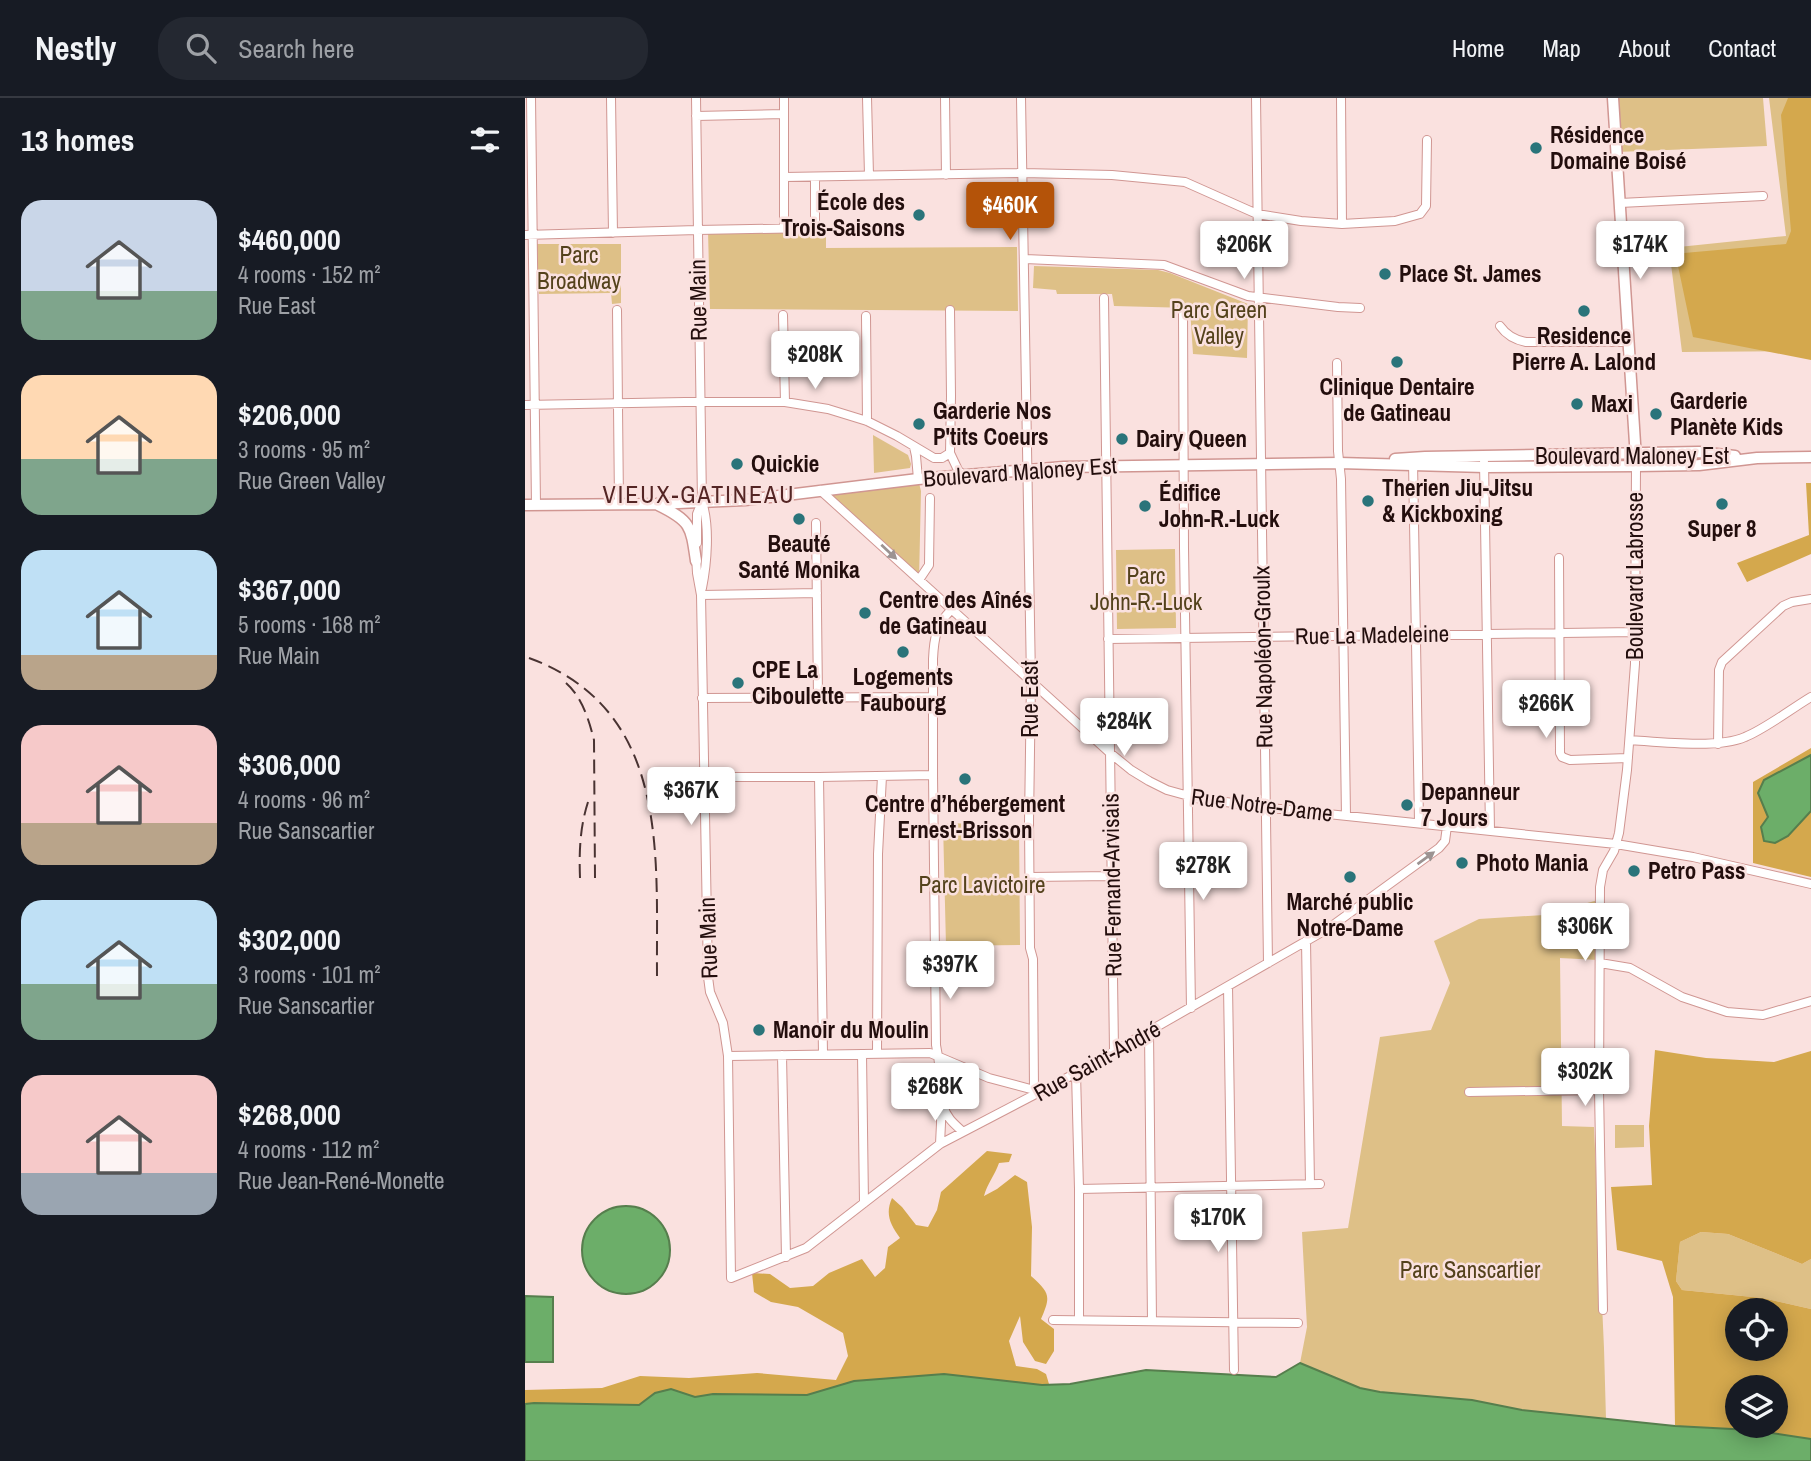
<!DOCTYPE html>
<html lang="en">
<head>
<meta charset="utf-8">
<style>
  body { margin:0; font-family:"Archivo Narrow",sans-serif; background:#242831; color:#f1f3f6; height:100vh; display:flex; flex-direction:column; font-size:26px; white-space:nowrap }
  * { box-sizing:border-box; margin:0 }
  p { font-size:23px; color:#9ea1a6 }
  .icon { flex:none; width:38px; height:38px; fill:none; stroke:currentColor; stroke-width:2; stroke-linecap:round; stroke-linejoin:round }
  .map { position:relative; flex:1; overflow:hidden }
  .side { display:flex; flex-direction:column; background:#171b24; width:525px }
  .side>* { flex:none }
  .fabs { position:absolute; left:1200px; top:1200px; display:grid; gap:14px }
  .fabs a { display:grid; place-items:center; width:63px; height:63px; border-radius:50%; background:#171b24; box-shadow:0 4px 18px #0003; font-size:35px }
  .price { position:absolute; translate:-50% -60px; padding:0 16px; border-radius:7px; background:#fff; color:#222; font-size:23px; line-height:46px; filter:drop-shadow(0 2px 4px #0008) }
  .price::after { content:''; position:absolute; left:50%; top:42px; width:21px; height:16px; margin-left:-10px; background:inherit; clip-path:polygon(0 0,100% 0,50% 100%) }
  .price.current { background:#b45309; color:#fff }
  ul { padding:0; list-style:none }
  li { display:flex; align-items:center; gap:21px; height:175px; padding:0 21px }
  li span { display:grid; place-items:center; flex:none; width:196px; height:140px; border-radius:21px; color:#555 }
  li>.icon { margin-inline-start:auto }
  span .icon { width:84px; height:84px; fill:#fffc; stroke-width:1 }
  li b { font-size:30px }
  h2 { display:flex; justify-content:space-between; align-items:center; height:84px; padding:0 21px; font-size:30px }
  header { display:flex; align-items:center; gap:42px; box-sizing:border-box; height:98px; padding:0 35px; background:#171b24; border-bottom:2px solid #363941 }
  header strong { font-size:33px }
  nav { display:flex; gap:38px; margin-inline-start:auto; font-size:24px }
  .search { width:490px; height:63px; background:#242831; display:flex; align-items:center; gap:18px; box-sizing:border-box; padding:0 24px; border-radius:28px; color:#9ea1a6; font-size:26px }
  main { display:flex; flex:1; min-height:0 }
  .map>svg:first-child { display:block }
  .green { fill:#dec087 }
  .forest { fill:#d4a84d; fill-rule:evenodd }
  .water { fill:#6cae69; stroke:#567e4d; stroke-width:2 }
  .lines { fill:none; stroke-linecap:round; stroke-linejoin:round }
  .minor-casing { stroke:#d09692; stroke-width:10 }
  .major-casing { stroke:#d09692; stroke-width:13 }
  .minor { stroke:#fff; stroke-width:8 }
  .major { stroke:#fff; stroke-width:10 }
  .rail { stroke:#493332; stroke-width:2; stroke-dasharray:14 7; stroke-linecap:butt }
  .oneway { fill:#9c9392 }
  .poi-dot { fill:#2a747a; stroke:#fae1df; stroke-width:2.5 }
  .labels { text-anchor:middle; stroke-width:5; stroke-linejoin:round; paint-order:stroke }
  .poi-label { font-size:23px; font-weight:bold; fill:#230e0d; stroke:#fae1df; text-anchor:start }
  .park-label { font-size:23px; fill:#54421c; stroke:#fae1df }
  .street-label { font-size:23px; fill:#230e0d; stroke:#fae1df }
  .neighbourhood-label { font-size:24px; letter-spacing:2px; fill:#542524; stroke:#fae1df }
</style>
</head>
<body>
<header>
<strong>Nestly</strong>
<div class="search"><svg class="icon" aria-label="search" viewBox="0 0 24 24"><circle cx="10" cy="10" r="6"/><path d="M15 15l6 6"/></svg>Search here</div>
<nav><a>Home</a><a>Map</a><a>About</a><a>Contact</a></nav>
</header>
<main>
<section class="side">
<h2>13 homes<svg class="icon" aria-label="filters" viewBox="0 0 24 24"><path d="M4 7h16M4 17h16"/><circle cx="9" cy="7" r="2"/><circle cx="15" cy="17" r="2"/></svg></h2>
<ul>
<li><span style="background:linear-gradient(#c9d6e8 65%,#7fa58c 0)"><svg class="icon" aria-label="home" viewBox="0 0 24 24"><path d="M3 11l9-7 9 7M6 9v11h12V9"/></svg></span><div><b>$460,000</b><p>4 rooms · 152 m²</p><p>Rue East</p></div></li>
<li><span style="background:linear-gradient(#ffd9b3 60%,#7fa58c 0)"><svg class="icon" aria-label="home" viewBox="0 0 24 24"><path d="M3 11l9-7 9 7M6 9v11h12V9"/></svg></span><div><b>$206,000</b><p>3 rooms · 95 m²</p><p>Rue Green Valley</p></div></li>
<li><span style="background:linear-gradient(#bfe0f5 75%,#b9a48a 0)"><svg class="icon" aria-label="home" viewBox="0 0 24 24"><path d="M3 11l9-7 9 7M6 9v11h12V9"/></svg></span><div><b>$367,000</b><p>5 rooms · 168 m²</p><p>Rue Main</p></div></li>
<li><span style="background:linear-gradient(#f6c9c9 70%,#b9a48a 0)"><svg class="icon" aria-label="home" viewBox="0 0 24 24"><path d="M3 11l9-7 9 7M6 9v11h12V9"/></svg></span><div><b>$306,000</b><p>4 rooms · 96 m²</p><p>Rue Sanscartier</p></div></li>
<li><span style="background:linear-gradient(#bfe0f5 60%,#7fa58c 0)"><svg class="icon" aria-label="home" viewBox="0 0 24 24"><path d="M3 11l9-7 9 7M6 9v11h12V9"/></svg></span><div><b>$302,000</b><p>3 rooms · 101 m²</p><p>Rue Sanscartier</p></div></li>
<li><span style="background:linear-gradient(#f6c9c9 70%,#9aa5b1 0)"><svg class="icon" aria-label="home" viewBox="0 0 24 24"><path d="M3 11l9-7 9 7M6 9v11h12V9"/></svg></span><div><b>$268,000</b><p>4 rooms · 112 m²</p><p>Rue Jean-René-Monette</p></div></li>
</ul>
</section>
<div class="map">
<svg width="1286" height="1363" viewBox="0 0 1286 1363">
  <rect width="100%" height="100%" fill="#fae1df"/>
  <path class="green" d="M1088 0H1238L1242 48 1092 54Z
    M1244 0H1286V253L1157 254 1144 150 1261 138Z
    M183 133H291L301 138V150L492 149 493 213 185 211Z
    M12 146H96V205L87 206 86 195 14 196Z
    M509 168 633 172 645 175 723 206 722 260 668 256 665 210 589 208 587 196H532L531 192 508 190Z
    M348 337 383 357 386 366 385 370 349 375Z
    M393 381 396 393 394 482 295 392Z
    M650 451 651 530 592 531 591 452Z
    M418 725 494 727 495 847 421 848Z
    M1073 802V862L1035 860 1037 1028 1069 1029 1079 1250 1081 1321 997 1312 947 1302 855 1294 835 1290 775 1265 782 1229 777 1134 823 1130 855 939 906 932 925 885 909 843 954 821 1019 817Z
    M1090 1027H1119V1049L1090 1050Z
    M1176 1134 1203 1136 1277 1166 1286 1161V1211L1238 1200 1157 1192 1151 1183 1155 1144Z"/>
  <path class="forest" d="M1263 0H1286V262L1168 239 1153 168 1159 155 1261 146 1266 133 1256 17Z
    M1281 385H1286V456L1222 484 1212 465 1284 437Z
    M1286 650V657L1239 682 1233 695 1243 719 1263 738 1286 713V779L1228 765V684Z
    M1130 952 1181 960 1249 964 1286 953V1161L1277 1166 1203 1136 1176 1134 1155 1144 1151 1183 1157 1192 1238 1200 1286 1211V1341L1226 1332 1150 1328 1148 1199 1137 1163 1092 1152 1086 1089 1127 1087 1124 1028ZM1213 1213H1251V1251H1213ZM1213 1290H1251V1328H1213Z
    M462 1053 487 1056 484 1064 474 1065C470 1077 462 1086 459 1098L472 1091 490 1077 502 1084 507 1129 506 1178C525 1195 526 1198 516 1221L529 1231V1253L521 1266 510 1263 498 1244 495 1218 484 1243 491 1268 512 1271 521 1276 527 1296 330 1299 0 1318V1292L77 1290 115 1278 164 1280 232 1275 311 1282 323 1258 318 1235 273 1209 246 1204 229 1194 227 1175 245 1176 265 1190 288 1188 304 1175 337 1161 350 1179 360 1170 363 1149 375 1140C365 1126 360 1116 367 1100L377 1109 391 1127 403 1129 412 1112 416 1094Z"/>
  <path class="water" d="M1286 657V713L1263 738 1250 745 1239 743 1236 729 1243 719 1233 695 1239 682Z
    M57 1152a44 44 0 1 1 88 0a44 44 0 1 1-88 0Z
    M0 1198 28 1199V1264H0Z
    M775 1265 835 1290 855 1294 947 1302 997 1312 1150 1328 1226 1332 1286 1341V1363H0V1306L9 1305 114 1307 130 1295 146 1291 170 1299 188 1296 282 1297 329 1283 419 1276 517 1287 545 1286 621 1272 751 1279Z"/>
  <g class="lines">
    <defs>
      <path id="minor" d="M6 0 11 407
        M86 0 88 135
        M171 0 177 404C185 428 182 465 177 490
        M259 0V131
        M342 0 344 77
        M420 0 421 77
        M496 0 506 582 504 724 505 850 508 861 509 992
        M731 0 743 865
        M816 0 817 126
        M171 18 259 16
        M259 79 498 75 587 77 660 84 732 116 776 123 817 126 870 123 895 116 901 108 902 42
        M1095 105 1238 98
        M0 137 172 132 290 130V79
        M500 161 639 167 723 198 813 209 835 210
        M579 200 589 953
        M92 212 94 406
        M425 212 426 298 425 355 433 372 437 376
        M658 214 659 450 666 910
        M258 217 260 304
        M341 218 342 323
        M975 228C982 238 990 242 1001 244H1103
        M812 265 813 353 816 381 821 718
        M0 307 160 304H260L303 311 342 323 372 338 409 360H417L425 355
        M389 349 391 358 393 381
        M888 363 894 724
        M959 364 965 732
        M295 392 584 654 606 672 624 683 642 692 671 700 745 710 1091 746 1168 759 1286 786
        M291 425 293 599
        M172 445V416L177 404
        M171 458 172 475 176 497 183 879 185 894 198 925 203 958 206 1180 281 1150 415 1046 551 975 804 830 914 750 920 743 922 728
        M1034 460 1035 655 1037 659 1045 662 1103 660
        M394 482 404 467 405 400
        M176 497 292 495
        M583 541 1111 534
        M177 600 407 599
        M1105 642C1135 644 1193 651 1220 639 1240 631 1266 611 1286 599
        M1193 646 1194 572 1197 564 1258 508 1267 504 1286 501
        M180 679H294L408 677
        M294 679 298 956
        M505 779 587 778
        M781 843 785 1086
        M1075 865 1105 870 1157 899 1202 914 1238 917 1286 903
        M703 888 709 1272
        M624 934 627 1223
        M352 955 353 756 357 678
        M337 956 339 1105
        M257 957 261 1159
        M203 958 405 955 464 980 513 993
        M551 975 554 1091V1222
        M944 994 1074 992
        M418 1007C421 1019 428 1025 437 1033
        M415 1046C417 1014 418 979 411 947L408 677V561C409 540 411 527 426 512
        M554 1091 795 1086
        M1078 1212 1074 992 1075 789 1078 772 1089 753 1094 735 1102 672 1110 566 1111 368
        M528 1222 773 1225"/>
      <path id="major" d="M1088 0 1111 361
        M870 361 900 359 1174 354 1210 358
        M0 407 131 406 220 402 393 381 539 369 814 365 960 369 1111 368 1174 367 1232 360 1286 359
        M133 407C166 423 166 428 171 463"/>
    </defs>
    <use href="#minor" class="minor-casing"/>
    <use href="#major" class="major-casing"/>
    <use href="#minor" class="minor"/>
    <use href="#major" class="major"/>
    <path class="rail" d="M4 560C146 612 131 757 132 879
      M41 585C57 599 64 622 69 642L70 780
      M55 780C54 753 55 729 63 704"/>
  </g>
  <defs><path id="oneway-solid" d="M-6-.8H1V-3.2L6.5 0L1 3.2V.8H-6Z" transform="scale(1.75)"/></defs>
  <g class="oneway">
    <use href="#oneway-solid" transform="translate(364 454) rotate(43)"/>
    <use href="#oneway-solid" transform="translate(901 760) rotate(-36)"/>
  </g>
  <g class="poi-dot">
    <circle cx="1011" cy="50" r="7"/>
    <circle cx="394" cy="117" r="7"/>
    <circle cx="860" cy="176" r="7"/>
    <circle cx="1059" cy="213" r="7"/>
    <circle cx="872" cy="264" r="7"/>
    <circle cx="1052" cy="306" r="7"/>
    <circle cx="1131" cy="316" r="7"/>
    <circle cx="394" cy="326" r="7"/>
    <circle cx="597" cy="341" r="7"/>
    <circle cx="212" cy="366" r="7"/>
    <circle cx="843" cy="403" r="7"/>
    <circle cx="1197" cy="406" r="7"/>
    <circle cx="620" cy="408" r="7"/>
    <circle cx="274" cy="421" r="7"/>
    <circle cx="340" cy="515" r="7"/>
    <circle cx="378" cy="554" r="7"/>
    <circle cx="213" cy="585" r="7"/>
    <circle cx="440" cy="681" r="7"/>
    <circle cx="882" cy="707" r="7"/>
    <circle cx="937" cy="765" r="7"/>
    <circle cx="1109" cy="773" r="7"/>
    <circle cx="825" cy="779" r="7"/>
    <circle cx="234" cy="932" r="7"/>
  </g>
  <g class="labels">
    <g class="poi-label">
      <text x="1025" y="45">Résidence<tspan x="1025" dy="26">Domaine Boisé</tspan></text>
      <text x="380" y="112" text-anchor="end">École des<tspan x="380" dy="26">Trois-Saisons</tspan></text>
      <text x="874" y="184">Place St. James</text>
      <text x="1059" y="246" text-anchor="middle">Residence<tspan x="1059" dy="26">Pierre A. Lalond</tspan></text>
      <text x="872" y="297" text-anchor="middle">Clinique Dentaire<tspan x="872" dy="26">de Gatineau</tspan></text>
      <text x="1145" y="311">Garderie<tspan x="1145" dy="26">Planète Kids</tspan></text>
      <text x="1066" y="314">Maxi</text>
      <text x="408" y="321">Garderie Nos<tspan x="408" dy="26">P'tits Coeurs</tspan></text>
      <text x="611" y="349">Dairy Queen</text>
      <text x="226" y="374">Quickie</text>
      <text x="857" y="398">Therien Jiu-Jitsu<tspan x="857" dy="26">&amp; Kickboxing</tspan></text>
      <text x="634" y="403">Édifice<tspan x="634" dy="26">John-R.-Luck</tspan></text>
      <text x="1197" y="439" text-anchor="middle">Super 8</text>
      <text x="274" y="454" text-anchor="middle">Beauté<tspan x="274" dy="26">Santé Monika</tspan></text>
      <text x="354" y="510">Centre des Aînés<tspan x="354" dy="26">de Gatineau</tspan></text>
      <text x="227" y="580">CPE La<tspan x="227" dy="26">Ciboulette</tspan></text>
      <text x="378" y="587" text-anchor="middle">Logements<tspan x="378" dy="26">Faubourg</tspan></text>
      <text x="896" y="702">Depanneur<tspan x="896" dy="26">7 Jours</tspan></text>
      <text x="440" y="714" text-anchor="middle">Centre d’hébergement<tspan x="440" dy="26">Ernest-Brisson</tspan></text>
      <text x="951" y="773">Photo Mania</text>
      <text x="1123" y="781">Petro Pass</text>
      <text x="825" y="812" text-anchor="middle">Marché public<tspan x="825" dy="26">Notre-Dame</tspan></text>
      <text x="248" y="940">Manoir du Moulin</text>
    </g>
    <g class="park-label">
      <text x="54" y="165">Parc<tspan x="54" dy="26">Broadway</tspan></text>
      <text x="694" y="220">Parc Green<tspan x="694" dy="26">Valley</tspan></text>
      <text x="621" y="486">Parc<tspan x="621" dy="26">John-R.-Luck</tspan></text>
      <text x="457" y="795">Parc Lavictoire</text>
      <text x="945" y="1180">Parc Sanscartier</text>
    </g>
    <g class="street-label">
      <text transform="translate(173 202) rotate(-91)" y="8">Rue Main</text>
      <text x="1107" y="366">Boulevard Maloney Est</text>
      <text transform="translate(495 374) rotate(-4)" y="8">Boulevard Maloney Est</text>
      <text transform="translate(1110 478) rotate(-90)" y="8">Boulevard Labrosse</text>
      <text transform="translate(847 537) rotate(-1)" y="8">Rue La Madeleine</text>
      <text transform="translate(738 559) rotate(-91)" y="8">Rue Napoléon-Groulx</text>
      <text transform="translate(505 601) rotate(-90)" y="8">Rue East</text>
      <text transform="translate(737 707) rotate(7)" y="8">Rue Notre-Dame</text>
      <text transform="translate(587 787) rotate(-91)" y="8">Rue Fernand-Arvisais</text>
      <text transform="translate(183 840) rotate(-92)" y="8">Rue Main</text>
      <text transform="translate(572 963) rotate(-29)" y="8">Rue Saint-André</text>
    </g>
    <g class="neighbourhood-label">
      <text x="174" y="405">VIEUX-GATINEAU</text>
    </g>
  </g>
</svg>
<div class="fabs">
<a><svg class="icon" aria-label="locate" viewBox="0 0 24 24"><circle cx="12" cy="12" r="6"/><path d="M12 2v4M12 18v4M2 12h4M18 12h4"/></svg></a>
<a><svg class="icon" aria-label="layers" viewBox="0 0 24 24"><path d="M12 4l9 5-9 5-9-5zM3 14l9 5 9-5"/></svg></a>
</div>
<b class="price current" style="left:485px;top:144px">$460K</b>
<b class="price" style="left:719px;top:183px">$206K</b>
<b class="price" style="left:1115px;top:183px">$174K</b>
<b class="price" style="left:290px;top:293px">$208K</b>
<b class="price" style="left:1021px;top:642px">$266K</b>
<b class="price" style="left:599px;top:660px">$284K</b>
<b class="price" style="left:166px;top:729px">$367K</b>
<b class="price" style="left:678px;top:804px">$278K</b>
<b class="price" style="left:1060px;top:865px">$306K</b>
<b class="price" style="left:425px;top:903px">$397K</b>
<b class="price" style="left:1060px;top:1010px">$302K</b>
<b class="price" style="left:410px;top:1025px">$268K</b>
<b class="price" style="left:693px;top:1156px">$170K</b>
</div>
</main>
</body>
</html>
